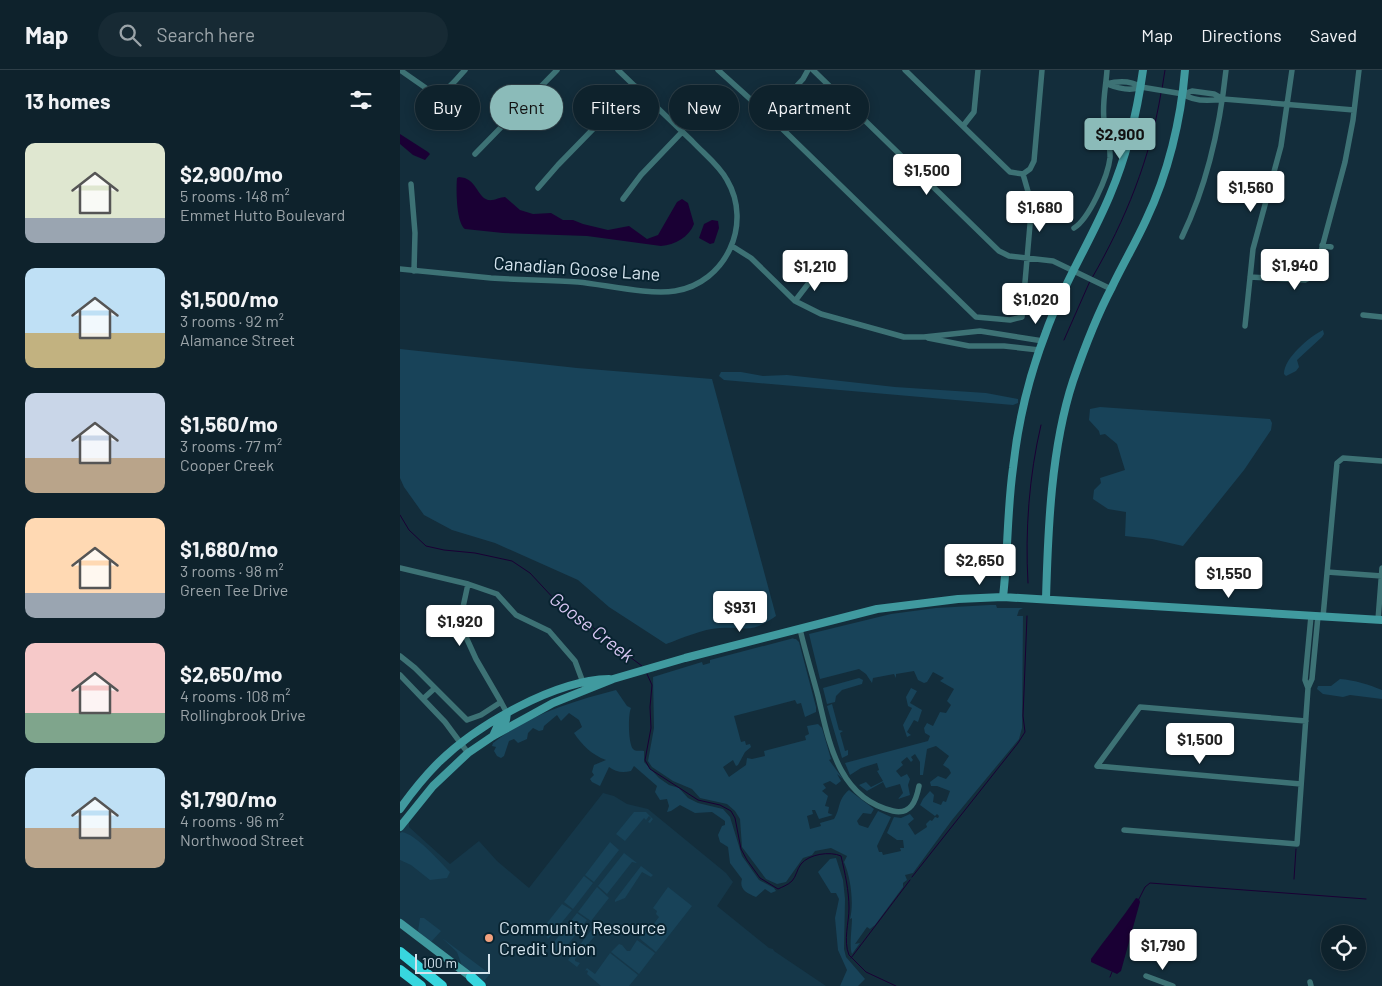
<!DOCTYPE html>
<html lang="en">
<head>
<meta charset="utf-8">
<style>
  body { margin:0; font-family:Barlow,sans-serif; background:#172a34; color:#f1f3f6; height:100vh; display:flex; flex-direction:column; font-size:19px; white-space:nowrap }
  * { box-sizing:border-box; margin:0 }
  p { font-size:16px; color:#9ba4a9 }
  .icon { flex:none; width:28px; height:28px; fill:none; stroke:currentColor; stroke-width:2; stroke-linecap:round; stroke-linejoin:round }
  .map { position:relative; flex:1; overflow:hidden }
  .panel { display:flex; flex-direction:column; background:#0e222c; width:400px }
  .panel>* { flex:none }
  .hud { position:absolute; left:15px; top:15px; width:475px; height:45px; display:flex; gap:10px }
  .tools { position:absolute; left:921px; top:855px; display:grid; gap:10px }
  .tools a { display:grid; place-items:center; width:45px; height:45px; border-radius:50%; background:#0e222c; box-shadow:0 2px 12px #0003,0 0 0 1px #2e3f48; font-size:25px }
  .scale { position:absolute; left:15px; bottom:12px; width:75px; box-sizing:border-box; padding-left:5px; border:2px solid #d4e3ed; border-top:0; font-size:14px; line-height:18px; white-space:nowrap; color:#d4e3ed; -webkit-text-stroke:4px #082330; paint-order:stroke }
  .price { position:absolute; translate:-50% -42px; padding:0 11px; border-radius:5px; background:#fff; color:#222; font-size:16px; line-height:32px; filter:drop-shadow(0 1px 2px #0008) }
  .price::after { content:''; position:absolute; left:50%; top:30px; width:15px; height:11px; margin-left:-8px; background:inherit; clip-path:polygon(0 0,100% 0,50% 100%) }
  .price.selected { background:#8bbbb9; color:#111 }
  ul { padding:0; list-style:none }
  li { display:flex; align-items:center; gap:15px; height:125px; padding:0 25px }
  li span { display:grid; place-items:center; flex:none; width:140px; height:100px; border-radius:10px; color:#555 }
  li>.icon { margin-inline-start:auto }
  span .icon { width:60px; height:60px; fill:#fffc; stroke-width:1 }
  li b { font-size:21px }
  h2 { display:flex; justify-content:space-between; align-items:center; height:60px; padding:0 25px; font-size:21px }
  .chip { padding:0 18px; border-radius:22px; background:#0e222c; box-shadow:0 2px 12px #0003,0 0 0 1px #2e3f48; font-size:18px; line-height:45px }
  .chip.selected { background:#8bbbb9; color:#111 }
  header { display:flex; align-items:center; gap:30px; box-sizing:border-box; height:70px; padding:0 25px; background:#0e222c; border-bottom:1px solid #2e3f48 }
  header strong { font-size:24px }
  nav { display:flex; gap:28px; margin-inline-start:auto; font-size:18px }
  .search { width:350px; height:45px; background:#172a34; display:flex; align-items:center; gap:12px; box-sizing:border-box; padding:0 18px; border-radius:28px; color:#9ba4a9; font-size:19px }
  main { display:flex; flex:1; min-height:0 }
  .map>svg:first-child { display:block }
  .built { fill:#153749 }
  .green { fill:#184359 }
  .water { fill:#1a0034 }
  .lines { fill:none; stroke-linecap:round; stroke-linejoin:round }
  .stream { stroke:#1a0034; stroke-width:1 }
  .street { stroke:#3d7275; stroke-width:5.5 }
  .secondary { stroke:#409a9f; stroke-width:8 }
  .highway { stroke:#38d6de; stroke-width:10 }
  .poi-dot { fill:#f2a17e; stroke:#082330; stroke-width:2 }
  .labels { text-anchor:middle; stroke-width:4; stroke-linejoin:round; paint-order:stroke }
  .street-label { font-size:18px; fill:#d4e3ed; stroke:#082330 }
  .poi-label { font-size:18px; fill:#d4e3ed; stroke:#082330; text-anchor:start }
  .water-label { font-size:19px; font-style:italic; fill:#d8c7f3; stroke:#082330 }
</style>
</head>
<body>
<header>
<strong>Map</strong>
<div class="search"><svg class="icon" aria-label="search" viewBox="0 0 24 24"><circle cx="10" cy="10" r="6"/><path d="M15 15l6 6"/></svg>Search here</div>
<nav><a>Map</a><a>Directions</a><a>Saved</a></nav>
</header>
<main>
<section class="panel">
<h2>13 homes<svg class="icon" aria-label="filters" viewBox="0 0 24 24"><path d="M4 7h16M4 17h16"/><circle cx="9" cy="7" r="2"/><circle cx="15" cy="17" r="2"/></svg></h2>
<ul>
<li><span style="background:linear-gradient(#dfe7d0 75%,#9aa5b1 0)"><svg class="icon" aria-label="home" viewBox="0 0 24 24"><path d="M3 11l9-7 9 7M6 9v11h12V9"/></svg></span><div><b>$2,900/mo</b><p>5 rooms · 148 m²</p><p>Emmet Hutto Boulevard</p></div></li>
<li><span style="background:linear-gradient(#bfe0f5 65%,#c2b280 0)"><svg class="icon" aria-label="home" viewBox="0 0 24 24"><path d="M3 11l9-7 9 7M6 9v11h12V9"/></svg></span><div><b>$1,500/mo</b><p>3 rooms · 92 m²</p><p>Alamance Street</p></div></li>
<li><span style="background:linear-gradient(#c9d6e8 65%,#b9a48a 0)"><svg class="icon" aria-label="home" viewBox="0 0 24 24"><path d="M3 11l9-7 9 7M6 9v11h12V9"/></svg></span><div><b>$1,560/mo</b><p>3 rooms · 77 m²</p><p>Cooper Creek</p></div></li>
<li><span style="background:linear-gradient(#ffd9b3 75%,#9aa5b1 0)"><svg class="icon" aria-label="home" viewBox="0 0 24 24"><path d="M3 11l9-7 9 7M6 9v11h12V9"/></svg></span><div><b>$1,680/mo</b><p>3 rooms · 98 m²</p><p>Green Tee Drive</p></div></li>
<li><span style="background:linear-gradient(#f6c9c9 70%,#7fa58c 0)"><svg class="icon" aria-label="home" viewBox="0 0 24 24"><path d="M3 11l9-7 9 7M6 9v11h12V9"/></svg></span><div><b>$2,650/mo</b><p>4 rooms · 108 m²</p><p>Rollingbrook Drive</p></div></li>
<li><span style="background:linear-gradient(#bfe0f5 60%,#b9a48a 0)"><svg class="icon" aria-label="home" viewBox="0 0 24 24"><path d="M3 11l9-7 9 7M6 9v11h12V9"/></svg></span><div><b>$1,790/mo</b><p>4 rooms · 96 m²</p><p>Northwood Street</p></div></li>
</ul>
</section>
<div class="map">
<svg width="982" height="916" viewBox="0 0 982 916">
  <rect width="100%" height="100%" fill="#132d3b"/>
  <path class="built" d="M203 723 214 726 227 734 248 739 326 803 333 812 317 836 369 878 373 879 374 881 426 916H87L0 850V763L9 751V757L50 794 79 771 97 791 129 818Z"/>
  <path class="green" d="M923 260 924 264 922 267 897 290 899 297 896 301 886 306 884 304C884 288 909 267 923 260Z
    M0 279 177 298 312 309 376 546C349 565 348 556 320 558 302 559 283 568 266 574L209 537 178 510 95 473 52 460 24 445 4 417 0 408Z
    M321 302H341L363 306 387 305 495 317 586 323 618 329V333L613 335 324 310 319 306Z
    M700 337 870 349 872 353 871 360 844 400 783 476 752 469 725 466 726 442 708 439 693 429 694 420 701 413 700 408 725 400 717 374 705 364 700 365 699 361 689 350 690 339Z
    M590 535H596L597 538H623L619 540 617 546H623L622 658 619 669 552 750 513 803 505 805 507 810 503 813V817L475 855 470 859 467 857 455 874 460 873 452 884C449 878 452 857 452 848L450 849C454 834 451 808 444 792L447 786 431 778 415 781 412 785 403 788 386 812 377 814 366 809 342 777 340 749 335 741 327 734 300 728 292 719 273 711 252 697 248 691 254 658 253 607 302 592 303 595 310 593V590L394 568 393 569H396L399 572 416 637V642L405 647 401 633 397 634 395 630 334 646 341 672 345 671 346 675 350 674 351 677 345 682 338 695 336 696 333 690 323 697 329 707 346 695 347 688 352 689 365 686 364 681 406 670 405 666 409 664 407 656 418 654 422 658 431 689 429 690 443 709 437 704 441 711 436 715 430 711 423 714 426 718 422 721 428 726 425 736 429 737 428 743 433 745 419 749 415 740H412L413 744 407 746 410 759 421 756 420 753 434 749C441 738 437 730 449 720L474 739 471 744 463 743 457 751 459 755 468 758 478 741 491 747 477 776 479 782H482L483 785 501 781 500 778H504L503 770H497L487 763 493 749 494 747 501 748 510 744 514 749 508 754 515 765 527 757 526 754 530 750 532 751 535 747 538 748 539 746 537 744 535 746 520 735 523 729 530 721 534 725 533 732 541 735 543 731 546 732 550 721 537 716H531L530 712 538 706 546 709 551 703 549 699 543 695 549 686 536 676 527 679 523 705H520V692L515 684 511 687 513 690 511 692 507 687 501 692 503 695 496 701 501 707 507 704 510 709 508 715 510 725 498 729 503 723 500 714 486 718 483 712 467 721 459 715 466 712 471 717 483 711 477 701 479 700 477 693 461 698 450 705 445 693 528 671 530 666 525 663 524 658 527 653 533 656 540 642 546 643 551 635 547 631 554 619 540 611 544 608 533 602 527 612 524 613 518 610 514 601 496 604V608L494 604 473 608 472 613 466 604 459 599 420 609 409 564 491 544 536 538Z
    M459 608 463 610 462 614 442 620 436 626 435 632 427 634 423 618Z
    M940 609C954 610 970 615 982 620V629L950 625 943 627 923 624 917 619 918 616H931Z
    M511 618 517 621 510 633 522 640 518 652 514 650 507 662 511 665 507 667 503 655 512 638 508 636 506 627Z
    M216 620 227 636 231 638C228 644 228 673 233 679 236 682 240 680 244 681V692L259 708 269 715 279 718 288 728 298 733 323 739 330 747 342 786 359 810 374 818 376 821 371 823 365 819 356 827C346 823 339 819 342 809L330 793 328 777 320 772 318 765 322 756 325 755V751L312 742 295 743 280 735 271 741 267 742 269 736 267 729 260 730 255 722 257 716 234 696 231 701C222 703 216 702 209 697L200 716 192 712 190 709 194 705 192 702 194 695 206 690C192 685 182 675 174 663L182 657 179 650 169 643 161 651 157 645 144 656 143 660 139 661 133 658 128 663 127 669 118 673 114 669 109 671 104 686 101 688 97 686 94 681 96 677 92 676 93 673C127 645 174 631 216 620Z
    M432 634 439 660 443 661 440 663 445 681 448 680V685L442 688 427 636Z
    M234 742H246L253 749 250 753 248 752 251 748 249 746 246 750 244 748 225 771 216 764Z
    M2 762C16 764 40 792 50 802L47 808 30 810 11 795 0 790V763Z
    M210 772 219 780 194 812 185 805Z
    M224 783 237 793 232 792 207 824 198 816Z
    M436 788 443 810 445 829 444 879 446 887 465 909 458 916H440L447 900 438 880 435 848 439 829 436 823H431L418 802 430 789Z
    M241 796 253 805 251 807 242 802 225 828 215 832V830Z
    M184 806 193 813 173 839 164 832Z
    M197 817 209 828 191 851 178 842Z
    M268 817 292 836 256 882 239 868 246 858 252 856 259 847 256 844 257 841 253 838Z
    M162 834 172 840 148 869 143 858Z
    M177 843 187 850 162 882 165 885 164 887 151 876Z
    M20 848H24L41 861 31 872 28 871 18 861Z
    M196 854 200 857V860L175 889V891L180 893 177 897 168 890Z
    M42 868 90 904 85 910 80 911 62 896 57 882Z
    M237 870 255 883 239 904 211 882 219 874 222 875 227 881H230Z
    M210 883 238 905 229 916H201L187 904 188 901 186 900 184 902 187 898 195 904Z"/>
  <path class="water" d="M0 64 28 82 30 84 25 90 13 85 0 74Z
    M59 107C77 108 76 126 88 130 94 131 100 127 105 127L120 140 133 144 151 143 163 150H173L183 154 208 160 229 156 247 169 258 165 277 132 282 129 288 133 294 154C289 167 275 175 261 176L187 166 103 163 65 159C56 153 56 118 57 108Z
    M312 150 318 151 319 158 314 173 310 174 299 168 304 154Z
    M736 828 739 829 740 832 721 901 717 904 691 892V889C705 869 722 849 736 828Z"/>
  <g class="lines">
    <path class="stream" d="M762 19 765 0
      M692 208C726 149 750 89 761 23
      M664 270 690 211
      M0 445 9 460 26 476 44 480 75 483 112 491 130 503 156 531 168 535 206 569 242 596
      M628 513C625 461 629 406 641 355
      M247 604 252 615 250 637 251 658 245 690 250 699 298 730 320 735 331 741 335 748 341 779 347 790 360 808 378 819C382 817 388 815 392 811 396 807 397 799 401 794 409 784 430 781 441 786 445 803 449 821 449 838 449 853 443 870 449 885L466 902 496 916
      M512 807 618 673 625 662 623 646 627 546
      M894 809 896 779
      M739 829 745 817 750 813 966 829
      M451 888 510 810
      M710 907 712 902"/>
    <path class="street" d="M0 0 33 23C46 25 57 8 65 0
      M318 0 369 46 576 247 610 250 622 247 631 143V132L623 104
      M413 0 599 181 609 186 653 191 711 219
      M505 0 610 102 623 104
      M706 14C718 11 730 10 741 17L783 24 792 21 814 24 823 29
      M707 14C717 18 730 22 741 17
      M783 24C794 32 810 31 823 29L954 40
      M369 46 403 9 408 0
      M563 56 574 42 578 0
      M75 84 157 0
      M623 104 630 99 634 91 642 0
      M11 114 15 163 14 201
      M138 118 158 95 235 16
      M223 129 241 105 282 62
      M674 158C689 149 708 106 710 88 711 75 705 62 704 50 702 33 706 16 707 0
      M782 167C807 115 820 56 826 0
      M922 175 931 177
      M332 176 351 188 395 231 421 244 504 267H524L580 261 643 271
      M0 199C30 202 60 205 91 208 119 210 149 210 178 212 207 215 248 225 275 221 326 213 353 154 327 110 319 95 304 84 292 71 267 47 243 24 218 0
      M850 207 905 210 909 208 916 200 945 92 953 50 959 0
      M395 231 418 201
      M963 245 982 247
      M845 256 853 179 881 76 892 0
      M528 268 569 276H604L639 280
      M0 498 68 514 97 524 116 545 149 561 175 591 184 615
      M927 502 982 506
      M68 514 60 551 61 556 76 589 101 632
      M923 547 937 393 943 388 982 391
      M978 550 982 498
      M400 559C405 581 412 603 418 626 429 672 438 728 493 741 511 745 516 731 519 716
      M0 586 15 598 67 650 81 645 101 632 107 643
      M0 605 45 652 68 683
      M908 618 905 610 911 546
      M24 628 35 618
      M697 696 740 637 906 651
      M697 696 901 714
      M724 760 897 774 908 618 912 609 918 546
      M746 906 773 916
      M910 912 911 916"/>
    <path class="secondary" d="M603 527C608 484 607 441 613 398 618 352 629 306 646 262 663 214 691 171 710 125 727 85 737 43 743 0
      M646 529C648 459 651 378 673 311 684 279 696 247 712 217 723 194 736 172 746 150 768 104 781 50 785 0
      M93 666 97 657 106 650 107 643
      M0 739C12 722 25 706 39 692 77 655 155 610 209 609
      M0 757 33 716 68 683 93 666 153 633 213 609 285 588 477 539 558 529 603 527 982 550
      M0 853 75 910"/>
    <path class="highway" d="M0 882 42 916
      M0 900 21 916
      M71 907 81 916"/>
  </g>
  <circle class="poi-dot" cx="89" cy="868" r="5"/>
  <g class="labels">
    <g class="street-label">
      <text transform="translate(177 199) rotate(4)" y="6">Canadian Goose Lane</text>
    </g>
    <g class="poi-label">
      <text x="99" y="864">Community Resource<tspan x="99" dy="21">Credit Union</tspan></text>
    </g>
    <g class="water-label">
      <text transform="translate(192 557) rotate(38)" y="7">Goose Creek</text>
    </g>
  </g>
</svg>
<div class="tools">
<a><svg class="icon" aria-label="locate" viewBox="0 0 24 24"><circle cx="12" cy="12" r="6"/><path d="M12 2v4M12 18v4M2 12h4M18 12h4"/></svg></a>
</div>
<div class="scale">100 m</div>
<b class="price selected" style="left:720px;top:90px">$2,900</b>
<b class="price" style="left:527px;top:126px">$1,500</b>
<b class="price" style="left:851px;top:143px">$1,560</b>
<b class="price" style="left:640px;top:163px">$1,680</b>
<b class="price" style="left:895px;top:221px">$1,940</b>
<b class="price" style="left:415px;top:222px">$1,210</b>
<b class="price" style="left:636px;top:255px">$1,020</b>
<b class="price" style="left:580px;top:516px">$2,650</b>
<b class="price" style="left:829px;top:529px">$1,550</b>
<b class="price" style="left:340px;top:563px">$931</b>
<b class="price" style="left:60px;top:577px">$1,920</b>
<b class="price" style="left:800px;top:695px">$1,500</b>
<b class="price" style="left:763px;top:901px">$1,790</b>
<div class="hud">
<a class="chip">Buy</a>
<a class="chip selected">Rent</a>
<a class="chip">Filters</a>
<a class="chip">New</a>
<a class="chip">Apartment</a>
</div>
</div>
</main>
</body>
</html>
